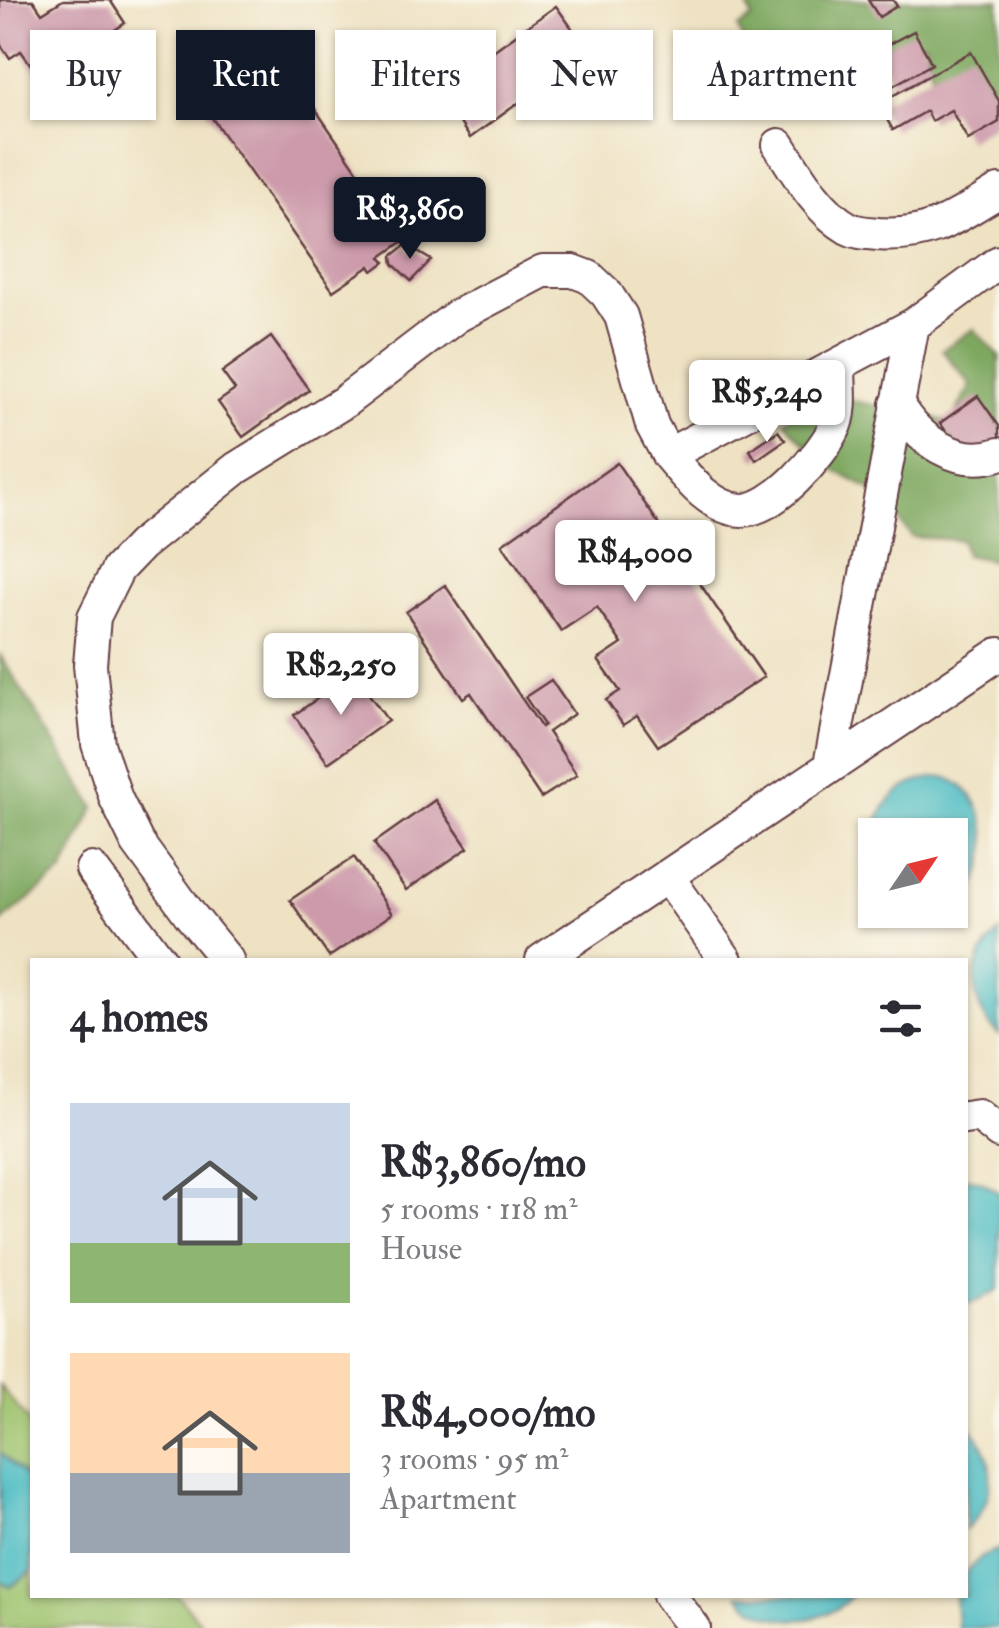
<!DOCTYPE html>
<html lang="en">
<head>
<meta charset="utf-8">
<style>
  body { margin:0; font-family:"IM FELL Double Pica",serif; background:#f7f7f7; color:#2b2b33; height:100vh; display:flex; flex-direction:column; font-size:38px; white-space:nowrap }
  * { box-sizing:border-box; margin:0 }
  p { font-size:32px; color:#7c7c81 }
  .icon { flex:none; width:55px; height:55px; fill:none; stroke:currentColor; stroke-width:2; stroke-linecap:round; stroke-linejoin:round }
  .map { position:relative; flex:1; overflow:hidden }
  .panel { position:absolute; left:30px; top:958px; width:938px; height:640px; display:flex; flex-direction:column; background:#fff; border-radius:0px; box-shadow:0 2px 8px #0004 }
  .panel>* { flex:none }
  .guide { position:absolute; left:30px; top:30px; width:940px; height:90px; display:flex; gap:20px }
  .needle { width:65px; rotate:55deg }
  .buttons { position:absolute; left:858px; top:818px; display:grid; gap:20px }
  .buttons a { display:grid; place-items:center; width:110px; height:110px; border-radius:0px; background:#fff; box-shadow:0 2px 8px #0004; font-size:50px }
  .price { position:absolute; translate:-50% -85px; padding:0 22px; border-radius:10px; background:#fff; color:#222; font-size:32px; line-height:65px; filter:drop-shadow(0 2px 5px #0008) }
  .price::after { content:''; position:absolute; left:50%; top:60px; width:30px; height:22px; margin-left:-15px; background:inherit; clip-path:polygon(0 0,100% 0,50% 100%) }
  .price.selected { background:#111827; color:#fff }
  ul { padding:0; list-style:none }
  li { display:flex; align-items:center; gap:30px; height:250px; padding:0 40px }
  li span { display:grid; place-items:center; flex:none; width:280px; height:200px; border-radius:0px; color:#555 }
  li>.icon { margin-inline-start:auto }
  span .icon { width:120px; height:120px; fill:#fffc; stroke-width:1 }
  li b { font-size:42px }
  h2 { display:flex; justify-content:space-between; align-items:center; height:120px; padding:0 40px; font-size:42px }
  .tag { padding:0 35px; border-radius:0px; background:#fff; box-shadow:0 2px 8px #0004; font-size:35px; line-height:90px }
  .tag.selected { background:#111827; color:#fff }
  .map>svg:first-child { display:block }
  .green { fill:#9dc26d; stroke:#74704c; stroke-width:2.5 }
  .forest { fill:#7ea860; stroke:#646446; stroke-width:2.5 }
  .water { fill:#4cbbc2; stroke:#4b6d76; stroke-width:2.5 }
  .building { fill:#cc9aaa }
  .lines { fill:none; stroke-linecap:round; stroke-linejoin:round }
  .minor-casing { stroke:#633c42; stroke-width:36 }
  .minor { stroke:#fff; stroke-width:32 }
</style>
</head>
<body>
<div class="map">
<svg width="999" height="1628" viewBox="0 0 999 1628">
  <rect width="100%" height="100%" fill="#fbf7ec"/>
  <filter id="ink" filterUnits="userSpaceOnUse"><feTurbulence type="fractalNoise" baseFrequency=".01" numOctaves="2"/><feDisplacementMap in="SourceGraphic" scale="20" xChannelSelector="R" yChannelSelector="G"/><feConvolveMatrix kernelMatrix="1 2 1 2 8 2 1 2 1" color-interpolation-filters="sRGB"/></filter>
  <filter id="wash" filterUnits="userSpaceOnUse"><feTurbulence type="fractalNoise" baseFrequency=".0048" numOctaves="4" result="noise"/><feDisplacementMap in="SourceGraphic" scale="40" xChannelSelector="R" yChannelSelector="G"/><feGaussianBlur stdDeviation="2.25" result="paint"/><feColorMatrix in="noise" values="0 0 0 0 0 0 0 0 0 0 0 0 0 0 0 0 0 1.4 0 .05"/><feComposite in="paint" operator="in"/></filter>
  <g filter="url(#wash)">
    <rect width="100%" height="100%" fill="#eee2c3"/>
    <path class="green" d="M0 1386 32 1426V1483L0 1453Z
      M32 1571V1595H177L205 1628H0V1580L10 1587Z"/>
    <path class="forest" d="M746 0H999V82L968 103 935 88 925 42 874 55 847 73 786 103 764 93 738 28 752 18Z
      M974 329 999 356V562L965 555 961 540 912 537 880 495 825 465 784 421 822 394 951 422 971 385 942 350Z
      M0 655 95 807 63 872 0 923Z"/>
    <path class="water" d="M944 777C999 793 999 889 950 903V835H875C880 798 908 778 944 777Z
      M999 933V1035C968 1005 966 963 999 933Z
      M965 1177 980 1181 999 1192V1289L978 1301 965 1304Z
      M965 1423C999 1452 999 1501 965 1530Z
      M0 1453 32 1483V1571L10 1587 0 1580Z
      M999 1549V1628H957L955 1595H965V1573L981 1557Z
      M739 1595H852C826 1628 766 1628 739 1595Z"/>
    <g id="blocks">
      <path class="building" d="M0 0H33L42 13 63 0H110L125 23 109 34 111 38 44 83 21 51 10 58 0 44Z
        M868 0H893L897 6 879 17Z
        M556 6 589 52 470 138 439 92 440 89Z
        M914 31 932 64 894 85 876 51Z
        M265 36 405 240 381 257 385 262 373 271 370 266 333 291 191 88Z
        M971 52 999 101V122L968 140 951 110 931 121 926 111 893 130 878 104Z
        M406 245 410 252 416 251 431 260 411 281 393 264 392 256Z
        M271 337 309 390 243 437 218 402 235 390 222 372Z
        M978 396 999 426V443L970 465 940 423Z
        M778 431 785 440 756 460 750 450Z
        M617 463 764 677 658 746 637 716 623 725 606 700 620 691 598 660 622 644 597 607 561 631 502 544Z
        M445 585 541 727 544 725 525 697 551 680 574 714 548 732 577 775 541 798 471 693 463 698 406 612Z
        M354 673 388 721 328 763 294 715Z
        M435 800 468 848 406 890 374 843Z
        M354 857 392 914 329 957 290 900Z"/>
    </g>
  </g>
  <g filter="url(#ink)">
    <use href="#blocks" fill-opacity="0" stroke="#633c42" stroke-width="2.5"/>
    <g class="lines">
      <defs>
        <path id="minor" d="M779 145C797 173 818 211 848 228 857 233 868 233 878 234 930 238 956 217 999 191
          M839 367C839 385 843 413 834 429 821 456 774 510 742 510 710 509 686 476 668 455L913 325 999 262
          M897 404C918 440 957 468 999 454
          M830 765 913 325
          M92 869 160 960
          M667 876 726 960
          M227 960 191 916 137 842 116 799 98 744 90 665 94 617 118 569 141 545 237 468 344 402 457 316 543 271H573L589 277 606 293 621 316 652 425 668 455
          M542 960 999 654
          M965 1118 979 1116 999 1132
          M669 1595 694 1628"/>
      </defs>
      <use href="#minor" class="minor-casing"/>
      <use href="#minor" class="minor"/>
    </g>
  </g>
</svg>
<div class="buttons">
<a><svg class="needle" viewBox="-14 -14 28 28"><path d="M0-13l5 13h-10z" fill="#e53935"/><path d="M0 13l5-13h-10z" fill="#7c7c81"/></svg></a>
</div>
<b class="price selected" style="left:410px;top:262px">R$3,860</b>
<b class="price" style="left:767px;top:445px">R$5,240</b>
<b class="price" style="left:635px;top:605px">R$4,000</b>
<b class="price" style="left:341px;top:718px">R$2,250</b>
<div class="guide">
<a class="tag">Buy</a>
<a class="tag selected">Rent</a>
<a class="tag">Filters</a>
<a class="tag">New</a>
<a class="tag">Apartment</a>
</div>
<section class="panel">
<h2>4 homes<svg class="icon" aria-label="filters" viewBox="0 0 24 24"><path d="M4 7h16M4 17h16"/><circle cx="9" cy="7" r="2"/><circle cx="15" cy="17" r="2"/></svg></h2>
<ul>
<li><span style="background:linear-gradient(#c9d6e8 70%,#8fb573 0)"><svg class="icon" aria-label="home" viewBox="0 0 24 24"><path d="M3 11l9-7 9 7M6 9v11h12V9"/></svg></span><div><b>R$3,860/mo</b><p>5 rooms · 118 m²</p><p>House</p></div></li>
<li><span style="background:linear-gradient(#ffd9b3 60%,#9aa5b1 0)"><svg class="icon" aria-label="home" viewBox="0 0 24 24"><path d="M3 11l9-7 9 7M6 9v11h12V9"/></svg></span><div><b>R$4,000/mo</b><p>3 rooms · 95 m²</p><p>Apartment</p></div></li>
</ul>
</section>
</div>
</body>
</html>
